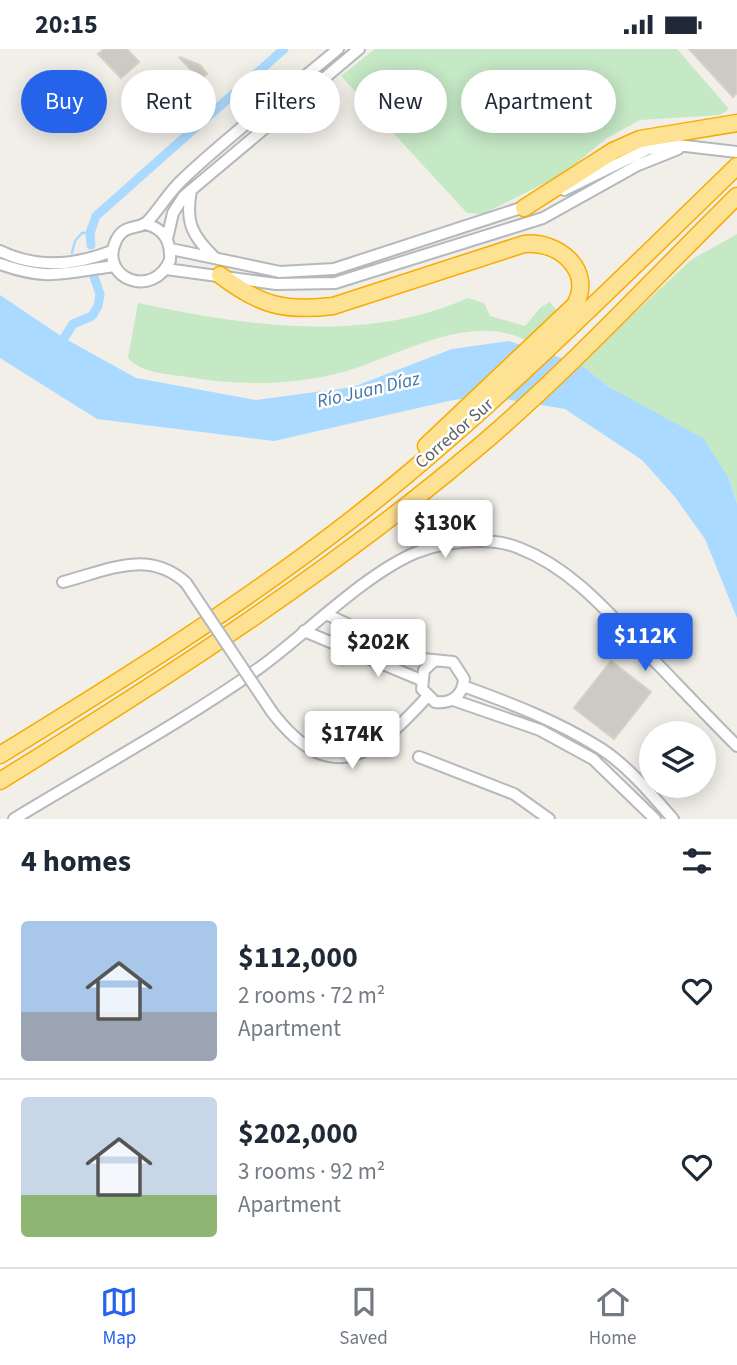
<!DOCTYPE html>
<html lang="en">
<head>
<meta charset="utf-8">
<style>
  body { margin:0; font-family:"Source Sans 3",sans-serif; background:#f2f2f3; color:#1f2937; height:100vh; display:flex; flex-direction:column; font-size:26px; white-space:nowrap }
  * { box-sizing:border-box; margin:0 }
  p { font-size:23px; color:#747a83 }
  .icon { flex:none; width:38px; height:38px; fill:none; stroke:currentColor; stroke-width:2; stroke-linecap:round; stroke-linejoin:round }
  .map { position:relative; height:770px; overflow:hidden }
  .drawer { display:flex; flex-direction:column; background:#fff; flex:1 }
  .drawer>* { flex:none }
  .guide { position:absolute; left:21px; top:21px; width:696px; height:63px; display:flex; gap:14px }
  .fabs { position:absolute; left:639px; top:672px; display:grid; gap:14px }
  .fabs a { display:grid; place-items:center; width:77px; height:77px; border-radius:50%; background:#fff; box-shadow:0 4px 18px #0003; font-size:35px }
  .price { position:absolute; translate:-50% -60px; padding:0 16px; border-radius:7px; background:#fff; color:#222; font-size:23px; line-height:46px; filter:drop-shadow(0 2px 4px #0008) }
  .price::after { content:''; position:absolute; left:50%; top:42px; width:21px; height:16px; margin-left:-10px; background:inherit; clip-path:polygon(0 0,100% 0,50% 100%) }
  .price.current { background:#2563eb; color:#fff }
  ul { padding:0; list-style:none }
  li { display:flex; align-items:center; gap:21px; height:175px; padding:0 21px }
  li+li { border-top:2px solid #e0e1e3 }
  li span { display:grid; place-items:center; flex:none; width:196px; height:140px; border-radius:7px; color:#555 }
  li>.icon { margin-inline-start:auto }
  span .icon { width:84px; height:84px; fill:#fffc; stroke-width:1 }
  li b { font-size:30px }
  h2 { display:flex; justify-content:space-between; align-items:center; height:84px; padding:0 21px; font-size:30px }
  .chip { padding:0 24px; border-radius:32px; background:#fff; box-shadow:0 4px 18px #0003; font-size:24px; line-height:63px }
  .chip.current { background:#2563eb; color:#fff }
  .status { display:flex; justify-content:space-between; align-items:center; height:49px; padding:0 35px; background:#fff; direction:ltr }
  .status svg { height:19px; fill:currentColor }
  .tab-bar { display:flex; justify-content:space-around; align-items:center; height:98px; border-top:2px solid #e0e1e3; background:#fff; font-size:19px; color:#747a83 }
  .tab-bar a { display:grid; justify-items:center; gap:4px }
  .tab-bar .current { color:#2563eb }
  .map>svg:first-child { display:block }
  .green { fill:#c5e8c5 }
  .water { fill:#aadaff }
  .lines { fill:none; stroke-linecap:round; stroke-linejoin:round }
  .stream { stroke:#aadaff; stroke-width:2.5 }
  .canal { stroke:#aadaff; stroke-width:9 }
  .building { fill:#cccac5; stroke:#d6d1c6; stroke-width:2 }
  .minor-casing { stroke:#b5b8bc; stroke-width:14 }
  .highway-casing { stroke:#f9ab00; stroke-width:19 }
  .minor { stroke:#fff; stroke-width:10 }
  .highway { stroke:#fde293; stroke-width:16 }
  .minor-bridge-casing { stroke:#b5b8bc; stroke-width:14; stroke-linecap:butt }
  .minor-bridge { stroke:#fff; stroke-width:10 }
  .labels { text-anchor:middle; stroke-width:5; stroke-linejoin:round; paint-order:stroke }
  .street-label { font-size:18px; fill:#5f6368; stroke:#fff }
  .water-label { font-size:19px; font-style:italic; fill:#4174aa; stroke:#fff }
</style>
</head>
<body>
<div class="status"><b>20:15</b><svg viewBox="0 0 49 12"><path d="M0 12V9h3v3zM5 12V6h3v6zM10 12V3h3v9zM15 12V0h3v12zM26 1h20v11H26zM47 4h2v5h-2z"/></svg></div>
<div class="map">
<svg width="737" height="770" viewBox="0 0 737 770">
  <rect width="100%" height="100%" fill="#f1efe8"/>
  <path class="green" d="M375 0H677L729 60 720 66 640 71 607 89 563 125 483 165 467 164 341 27Z
    M737 185V455L729 430 647 361 609 338 580 315 691 211Z
    M468 249 484 254 490 267 525 277 541 258 550 253 559 265 529 293C468 259 394 311 335 325 286 337 236 336 187 328 165 324 143 325 128 309L138 254C245 277 365 295 468 249Z"/>
  <path class="water" d="M0 246 64 289 136 329 256 351 353 338 452 300 509 292 580 315 609 338 704 390 729 430 737 455V569L705 490 675 448 642 411 565 360 488 347 453 351 274 392 97 370 0 309Z"/>
  <g class="lines">
    <path class="stream" d="M72 204 75 192 82 184H90"/>
    <path class="canal" d="M91 196 90 184 96 167 284 0
      M59 297 73 275 92 267 98 257 100 245 94 228"/>
  </g>
  <path class="building" d="M104 0H127L139 13 121 29 98 5Z
    M689 0H737V44L733 48Z
    M179 8 200 16 207 25 193 38 184 29 192 22Z
    M611 612 651 643 614 690 574 659Z"/>
  <g class="lines">
    <defs>
      <path id="minor" d="M191 141C185 173 192 187 215 209
        M564 141 648 100 677 96 737 103
        M146 175C164 180 171 192 170 211 153 251 100 229 115 194 123 173 139 182 148 172 160 159 169 143 182 131 231 84 287 43 338 0
        M167 190 173 164 184 147 359 0
        M171 200 280 223 334 220 530 156
        M0 202C37 220 74 217 112 202
        M0 215C50 233 66 223 115 217
        M166 220 276 235 335 234 543 169 638 116 678 100
        M63 533C106 522 148 499 186 534
        M328 566 423 610 453 613 464 630C463 647 451 655 435 653L422 640 424 621 433 613
        M304 582 421 631
        M463 637C510 654 557 672 600 699 628 717 651 745 673 770
        M453 651 540 681 593 710 655 770
        M272 663C332 741 374 706 427 648
        M419 708 514 745 549 770
        M14 770C96 720 183 673 262 617 308 583 364 526 415 504 444 492 490 487 519 499 571 519 608 563 645 602 676 634 706 666 737 697"/>
      <path id="highway" d="M524 159 613 102 640 90 737 74
        M220 226C259 256 284 263 333 257L524 195C558 191 594 221 575 256L426 397
        M0 706C120 632 239 558 351 471 489 363 612 238 737 117
        M0 732C169 627 330 524 482 395 572 318 653 230 737 147"/>
    </defs>
    <use href="#minor" class="minor-casing"/>
    <use href="#highway" class="highway-casing"/>
    <use href="#minor" class="minor"/>
    <use href="#highway" class="highway"/>
    <defs>
      <path id="minor-bridge" d="M186 534 272 663"/>
    </defs>
    <use href="#minor-bridge" class="minor-bridge-casing"/>
    <use href="#minor-bridge" class="minor-bridge"/>
  </g>
  <g class="labels">
    <g class="street-label">
      <text transform="translate(454 384) rotate(-41)" y="6">Corredor Sur</text>
    </g>
    <g class="water-label">
      <text transform="translate(368 340) rotate(-13)" y="7">Río Juan Díaz</text>
    </g>
  </g>
</svg>
<div class="fabs">
<a><svg class="icon" aria-label="layers" viewBox="0 0 24 24"><path d="M12 4l9 5-9 5-9-5zM3 14l9 5 9-5"/></svg></a>
</div>
<b class="price" style="left:445px;top:511px">$130K</b>
<b class="price current" style="left:645px;top:624px">$112K</b>
<b class="price" style="left:378px;top:630px">$202K</b>
<b class="price" style="left:352px;top:722px">$174K</b>
<div class="guide">
<a class="chip current">Buy</a>
<a class="chip">Rent</a>
<a class="chip">Filters</a>
<a class="chip">New</a>
<a class="chip">Apartment</a>
</div>
</div>
<section class="drawer">
<h2>4 homes<svg class="icon" aria-label="filters" viewBox="0 0 24 24"><path d="M4 7h16M4 17h16"/><circle cx="9" cy="7" r="2"/><circle cx="15" cy="17" r="2"/></svg></h2>
<ul>
<li><span style="background:linear-gradient(#a9c7e8 65%,#9aa5b1 0)"><svg class="icon" aria-label="home" viewBox="0 0 24 24"><path d="M3 11l9-7 9 7M6 9v11h12V9"/></svg></span><div><b>$112,000</b><p>2 rooms · 72 m²</p><p>Apartment</p></div><svg class="icon" aria-label="heart" viewBox="0 0 24 24"><path d="M12 20l-8-8c-3-5 5-10 8-4 3-6 11-1 8 4z"/></svg></li>
<li><span style="background:linear-gradient(#c9d6e8 70%,#8fb573 0)"><svg class="icon" aria-label="home" viewBox="0 0 24 24"><path d="M3 11l9-7 9 7M6 9v11h12V9"/></svg></span><div><b>$202,000</b><p>3 rooms · 92 m²</p><p>Apartment</p></div><svg class="icon" aria-label="heart" viewBox="0 0 24 24"><path d="M12 20l-8-8c-3-5 5-10 8-4 3-6 11-1 8 4z"/></svg></li>
</ul>
</section>
<nav class="tab-bar">
<a class="current"><svg class="icon" aria-label="map" viewBox="0 0 24 24"><path d="M3 6l6-2 6 2 6-2v14l-6 2-6-2-6 2zM9 4v14M15 6v14"/></svg>Map</a>
<a><svg class="icon" aria-label="saved" viewBox="0 0 24 24"><path d="M7 4h10v16l-5-4-5 4z"/></svg>Saved</a>
<a><svg class="icon" aria-label="home" viewBox="0 0 24 24"><path d="M3 11l9-7 9 7M6 9v11h12V9"/></svg>Home</a>
</nav>
</body>
</html>
